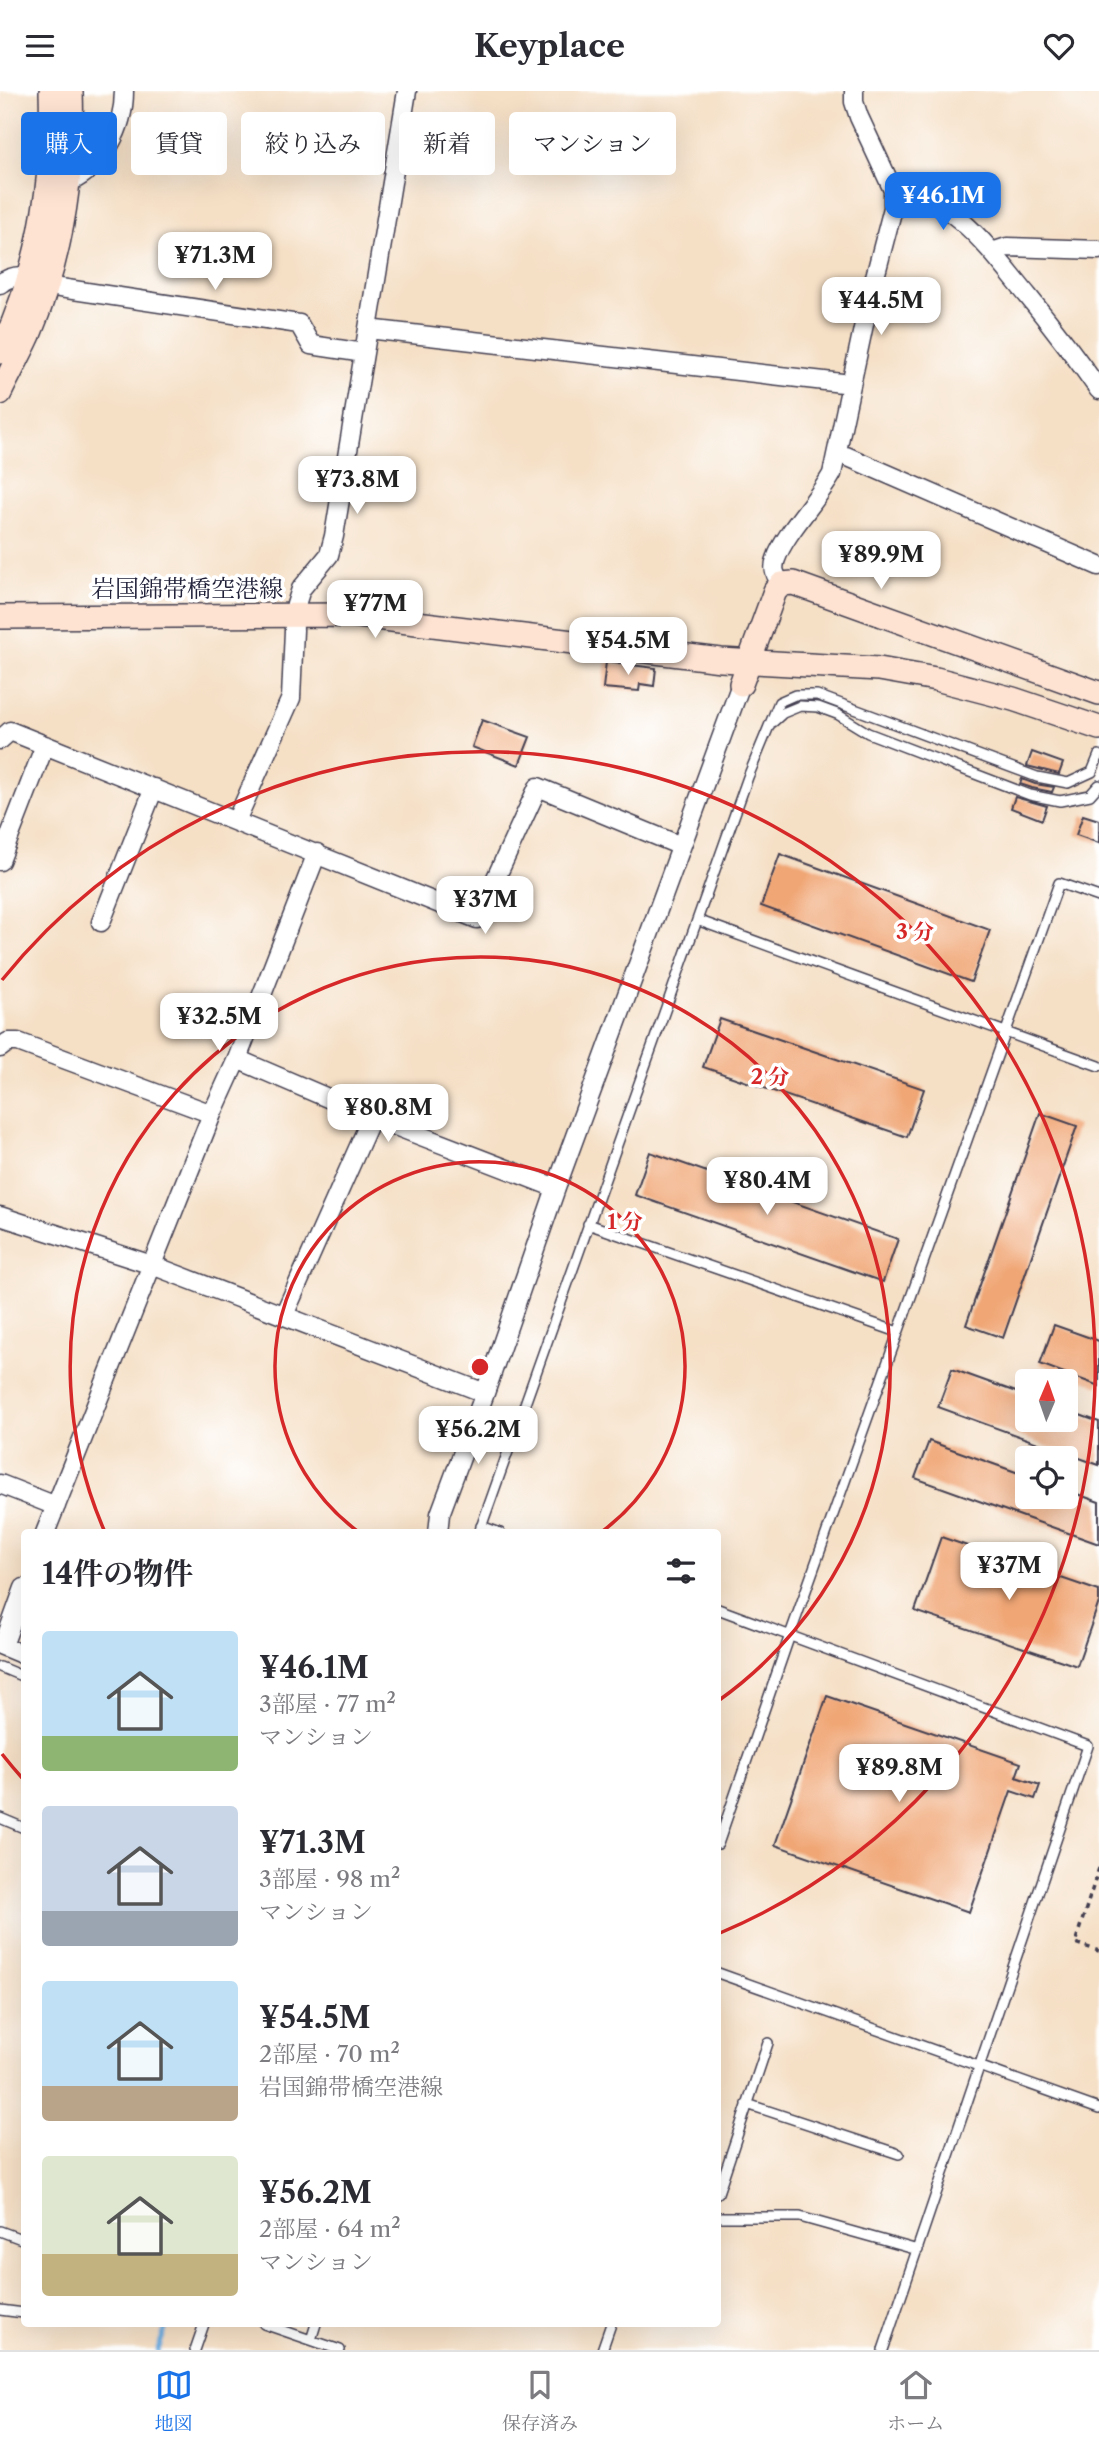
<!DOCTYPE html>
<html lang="ja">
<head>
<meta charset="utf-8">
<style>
  body { margin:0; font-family:"Libre Caslon Text","Noto Serif JP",serif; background:#f2f2f3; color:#2b2b33; height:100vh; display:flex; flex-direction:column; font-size:26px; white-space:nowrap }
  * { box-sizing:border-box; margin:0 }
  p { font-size:23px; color:#7c7c81 }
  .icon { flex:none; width:38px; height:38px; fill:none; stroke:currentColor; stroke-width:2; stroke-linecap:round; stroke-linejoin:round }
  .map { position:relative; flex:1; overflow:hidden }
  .side { position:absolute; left:21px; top:1438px; width:700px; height:798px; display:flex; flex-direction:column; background:#fff; border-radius:7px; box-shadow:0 7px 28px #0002 }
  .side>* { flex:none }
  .top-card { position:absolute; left:21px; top:21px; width:700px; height:63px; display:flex; gap:14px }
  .needle { width:46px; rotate:2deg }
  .buttons { position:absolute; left:1015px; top:1278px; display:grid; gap:14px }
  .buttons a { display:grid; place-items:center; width:63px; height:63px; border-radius:7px; background:#fff; box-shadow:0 7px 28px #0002; font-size:35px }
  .price { position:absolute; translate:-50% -60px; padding:0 16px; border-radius:14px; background:#fff; color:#222; font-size:23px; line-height:46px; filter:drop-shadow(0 2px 4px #0008) }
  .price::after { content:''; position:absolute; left:50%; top:42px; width:21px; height:16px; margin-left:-10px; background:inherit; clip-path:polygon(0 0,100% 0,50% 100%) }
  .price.active { background:#1a73e8; color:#fff }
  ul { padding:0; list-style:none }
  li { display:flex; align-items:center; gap:21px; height:175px; padding:0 21px }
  li span { display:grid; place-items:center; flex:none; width:196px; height:140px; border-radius:7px; color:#555 }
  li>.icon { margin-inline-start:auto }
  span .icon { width:84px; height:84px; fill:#fffc; stroke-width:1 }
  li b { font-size:30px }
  h2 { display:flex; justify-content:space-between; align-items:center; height:84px; padding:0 21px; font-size:30px }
  .chip { padding:0 24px; border-radius:7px; background:#fff; box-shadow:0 7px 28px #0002; font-size:24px; line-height:63px }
  .chip.active { background:#1a73e8; color:#fff }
  header { display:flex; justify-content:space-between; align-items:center; height:91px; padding:0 21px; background:#fff; font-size:32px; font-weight:700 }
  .menu { display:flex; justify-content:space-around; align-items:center; height:98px; border-top:2px solid #e1e1e2; background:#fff; font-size:19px; color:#7c7c81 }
  .menu a { display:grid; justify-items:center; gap:4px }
  .menu .active { color:#1a73e8 }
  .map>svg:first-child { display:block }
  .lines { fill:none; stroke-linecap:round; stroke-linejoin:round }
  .stream { stroke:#6dafe2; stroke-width:5 }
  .building { fill:#f0a675 }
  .lane-casing { stroke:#423e50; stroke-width:12 }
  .street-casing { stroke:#423e50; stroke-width:21 }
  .secondary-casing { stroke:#423e50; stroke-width:26 }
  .path { stroke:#423e50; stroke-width:3.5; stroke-dasharray:5 5; stroke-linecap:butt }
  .lane { stroke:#fff; stroke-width:9 }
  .street { stroke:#fff; stroke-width:18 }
  .secondary { stroke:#fee3d2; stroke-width:23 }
  .ring { fill:none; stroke:#d62828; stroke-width:3.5 }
  .labels { text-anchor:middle; stroke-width:7; stroke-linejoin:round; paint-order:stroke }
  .street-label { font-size:24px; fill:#22223b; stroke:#fff }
  .centre { fill:#d62828; stroke:#fff; stroke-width:3.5 }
  .ring-label { font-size:21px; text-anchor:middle; font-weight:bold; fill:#d62828; stroke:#fff; stroke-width:7; stroke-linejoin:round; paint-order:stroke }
</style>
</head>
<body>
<header><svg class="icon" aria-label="menu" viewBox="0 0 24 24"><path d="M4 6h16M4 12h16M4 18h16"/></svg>Keyplace<svg class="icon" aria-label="heart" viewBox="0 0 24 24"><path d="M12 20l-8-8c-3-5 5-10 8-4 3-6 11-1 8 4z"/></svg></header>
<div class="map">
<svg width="1099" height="2259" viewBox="0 0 1099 2259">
  <rect width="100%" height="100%" fill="#fff"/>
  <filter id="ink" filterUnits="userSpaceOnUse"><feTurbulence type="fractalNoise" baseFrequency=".0143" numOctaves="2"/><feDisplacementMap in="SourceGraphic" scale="14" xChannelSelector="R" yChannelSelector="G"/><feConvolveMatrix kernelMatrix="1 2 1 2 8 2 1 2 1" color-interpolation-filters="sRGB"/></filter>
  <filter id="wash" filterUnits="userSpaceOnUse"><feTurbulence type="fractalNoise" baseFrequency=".00686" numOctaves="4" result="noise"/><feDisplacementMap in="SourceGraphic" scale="28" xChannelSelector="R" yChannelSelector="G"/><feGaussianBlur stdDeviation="1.57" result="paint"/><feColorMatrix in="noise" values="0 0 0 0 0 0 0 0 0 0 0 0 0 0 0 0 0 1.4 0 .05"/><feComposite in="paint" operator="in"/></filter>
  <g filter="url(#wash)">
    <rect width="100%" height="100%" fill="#f5dfc5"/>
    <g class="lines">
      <path class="stream" d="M158 2259 167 2233"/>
    </g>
    <g id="blocks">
      <path class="building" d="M606 571 656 577 654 595 640 593 639 600 603 597Z
        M482 629 530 646 519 674 472 656Z
        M1032 661 1063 672 1059 683 1027 675Z
        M1022 688 1035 693 1054 696 1052 701 1032 697 1020 693Z
        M1015 706 1047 715 1042 729 1011 717Z
        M1083 724 1099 729V752L1076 744Z
        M780 763 990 839 971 891 761 815Z
        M720 928 924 998 907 1046 703 976Z
        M1040 1022 1077 1035 1003 1247 966 1234Z
        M650 1061 898 1148 883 1191 635 1104Z
        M1054 1234 1099 1250V1295L1040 1273Z
        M952 1278 1027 1305V1328H1066V1319L1099 1331V1374L938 1316Z
        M929 1350 1027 1385V1405H1066V1399L1099 1411V1453L915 1387Z
        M941 1446 1099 1500V1511L1077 1575 915 1520Z
        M827 1605 1021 1672 1016 1686 1040 1694 1035 1708 1011 1700 969 1821 775 1754Z"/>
    </g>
  </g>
  <g filter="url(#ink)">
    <use href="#blocks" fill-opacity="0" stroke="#423e50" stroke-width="2"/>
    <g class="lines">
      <defs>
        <path id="lane" d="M773 631 783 622 800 615 818 616 837 623 868 642 1030 704 1060 710 1090 704 1099 694
          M697 829 1099 975
          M588 1133 898 1241
          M481 1435 500 1442
          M479 1442 748 686 779 611 795 604H817L1037 686 1068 692 1092 681 1099 664
          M718 1518 1088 1655 883 2259
          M0 1576 24 1586
          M0 1727 24 1737
          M718 1753 790 1544 1059 792 1099 806
          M718 1882 1099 2018
          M747 2013 899 2063
          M718 2102 768 1952
          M718 2126H800L918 2159
          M0 2140 24 2149
          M0 2219 24 2222
          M264 2233 340 2259
          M311 2249 316 2233
          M195 2259 204 2233
          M602 2259 611 2233"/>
        <path id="street" d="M70 91C104 74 124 38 124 0
          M893 99C953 103 993 163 1028 205 1053 236 1076 266 1099 299
          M992 161 1007 156 1099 159
          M0 193C19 177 40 190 60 197L299 233 311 254 364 262
          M368 238 851 293
          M837 363 846 365 1099 475
          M782 493C775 485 772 478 776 468 785 442 817 410 832 383L870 205 893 117V99L859 26 854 11V0
          M0 649 10 640 477 828 538 696 681 755
          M236 730 291 607 294 539 293 523 301 498 329 464 334 445 407 0
          M0 770 45 654
          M101 831 154 697
          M0 957 8 951H18L212 1023
          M237 968 372 1026 556 1097
          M0 1125 152 1174 485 1302 556 1097 741 593
          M284 1224 372 1026
          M0 1393 56 1415
          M45 1442 212 1023 237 968 317 762
          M438 1442 440 1423 485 1302
          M0 1554 24 1564
          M3 1555 24 1497"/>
        <path id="secondary" d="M0 261C40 179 54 90 51 0
          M0 302C9 283 20 264 29 244 62 166 74 84 71 0
          M0 526 351 524 721 569 879 578 936 588 1013 608 1099 637
          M741 593 775 500 782 493 793 492 1099 602"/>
      </defs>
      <use href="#lane" class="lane-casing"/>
      <use href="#street" class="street-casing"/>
      <use href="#secondary" class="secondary-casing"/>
      <path class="path" d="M1099 1777 1075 1852 1099 1860"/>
      <use href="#lane" class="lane"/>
      <use href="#street" class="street"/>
      <use href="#secondary" class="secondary"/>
    </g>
  </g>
  <g class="ring">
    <path d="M360 1442A205 205 0 1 1 600 1442"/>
    <path d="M104 1439A410 410 0 1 1 718 1610"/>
    <path d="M23 1688A615 615 0 0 1 2 1663M2 889A615 615 0 1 1 720 1842"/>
  </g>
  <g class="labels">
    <g class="street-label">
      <text x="187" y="506">岩国錦帯橋空港線</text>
    </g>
  </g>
  <circle cx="480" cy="1276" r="10" class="centre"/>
  <g class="ring-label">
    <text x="915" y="848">3 分</text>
    <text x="770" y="993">2 分</text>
    <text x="625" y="1138">1 分</text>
  </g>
</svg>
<div class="buttons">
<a><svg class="needle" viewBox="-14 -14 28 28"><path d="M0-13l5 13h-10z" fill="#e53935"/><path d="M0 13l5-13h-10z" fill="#7c7c81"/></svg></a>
<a><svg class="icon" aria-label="locate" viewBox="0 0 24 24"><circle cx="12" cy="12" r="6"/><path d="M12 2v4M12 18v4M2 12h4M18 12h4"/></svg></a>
</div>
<b class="price active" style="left:943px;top:141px">¥46.1M</b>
<b class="price" style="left:215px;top:201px">¥71.3M</b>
<b class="price" style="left:881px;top:246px">¥44.5M</b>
<b class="price" style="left:357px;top:425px">¥73.8M</b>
<b class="price" style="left:881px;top:500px">¥89.9M</b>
<b class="price" style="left:375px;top:549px">¥77M</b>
<b class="price" style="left:628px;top:586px">¥54.5M</b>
<b class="price" style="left:485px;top:845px">¥37M</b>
<b class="price" style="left:219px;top:962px">¥32.5M</b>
<b class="price" style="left:388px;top:1053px">¥80.8M</b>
<b class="price" style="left:767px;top:1126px">¥80.4M</b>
<b class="price" style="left:478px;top:1375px">¥56.2M</b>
<b class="price" style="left:1009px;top:1511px">¥37M</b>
<b class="price" style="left:899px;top:1713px">¥89.8M</b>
<div class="top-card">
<a class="chip active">購入</a>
<a class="chip">賃貸</a>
<a class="chip">絞り込み</a>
<a class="chip">新着</a>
<a class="chip">マンション</a>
</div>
<section class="side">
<h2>14件の物件<svg class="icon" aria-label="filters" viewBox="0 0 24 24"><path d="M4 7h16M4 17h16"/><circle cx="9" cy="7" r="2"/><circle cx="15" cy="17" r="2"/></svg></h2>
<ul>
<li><span style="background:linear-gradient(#bfe0f5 75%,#8fb573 0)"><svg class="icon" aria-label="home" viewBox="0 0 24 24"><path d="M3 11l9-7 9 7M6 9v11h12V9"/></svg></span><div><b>¥46.1M</b><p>3部屋 · 77 m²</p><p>マンション</p></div></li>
<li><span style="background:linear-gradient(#c9d6e8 75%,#9aa5b1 0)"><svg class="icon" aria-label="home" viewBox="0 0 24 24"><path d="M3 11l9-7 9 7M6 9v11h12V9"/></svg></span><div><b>¥71.3M</b><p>3部屋 · 98 m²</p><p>マンション</p></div></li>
<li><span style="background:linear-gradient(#bfe0f5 75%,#b9a48a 0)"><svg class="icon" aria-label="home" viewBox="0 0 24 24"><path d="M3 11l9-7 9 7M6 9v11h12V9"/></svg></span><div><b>¥54.5M</b><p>2部屋 · 70 m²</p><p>岩国錦帯橋空港線</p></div></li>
<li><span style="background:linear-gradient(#dfe7d0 70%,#c2b280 0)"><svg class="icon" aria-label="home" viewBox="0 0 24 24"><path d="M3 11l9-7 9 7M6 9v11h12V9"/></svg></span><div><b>¥56.2M</b><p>2部屋 · 64 m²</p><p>マンション</p></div></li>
</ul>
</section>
</div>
<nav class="menu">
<a class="active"><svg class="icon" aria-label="map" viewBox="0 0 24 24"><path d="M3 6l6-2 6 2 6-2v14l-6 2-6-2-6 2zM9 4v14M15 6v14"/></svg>地図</a>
<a><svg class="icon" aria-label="saved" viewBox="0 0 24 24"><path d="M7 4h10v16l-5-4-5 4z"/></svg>保存済み</a>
<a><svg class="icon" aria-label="home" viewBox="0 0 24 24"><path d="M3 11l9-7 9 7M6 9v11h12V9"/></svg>ホーム</a>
</nav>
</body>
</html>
